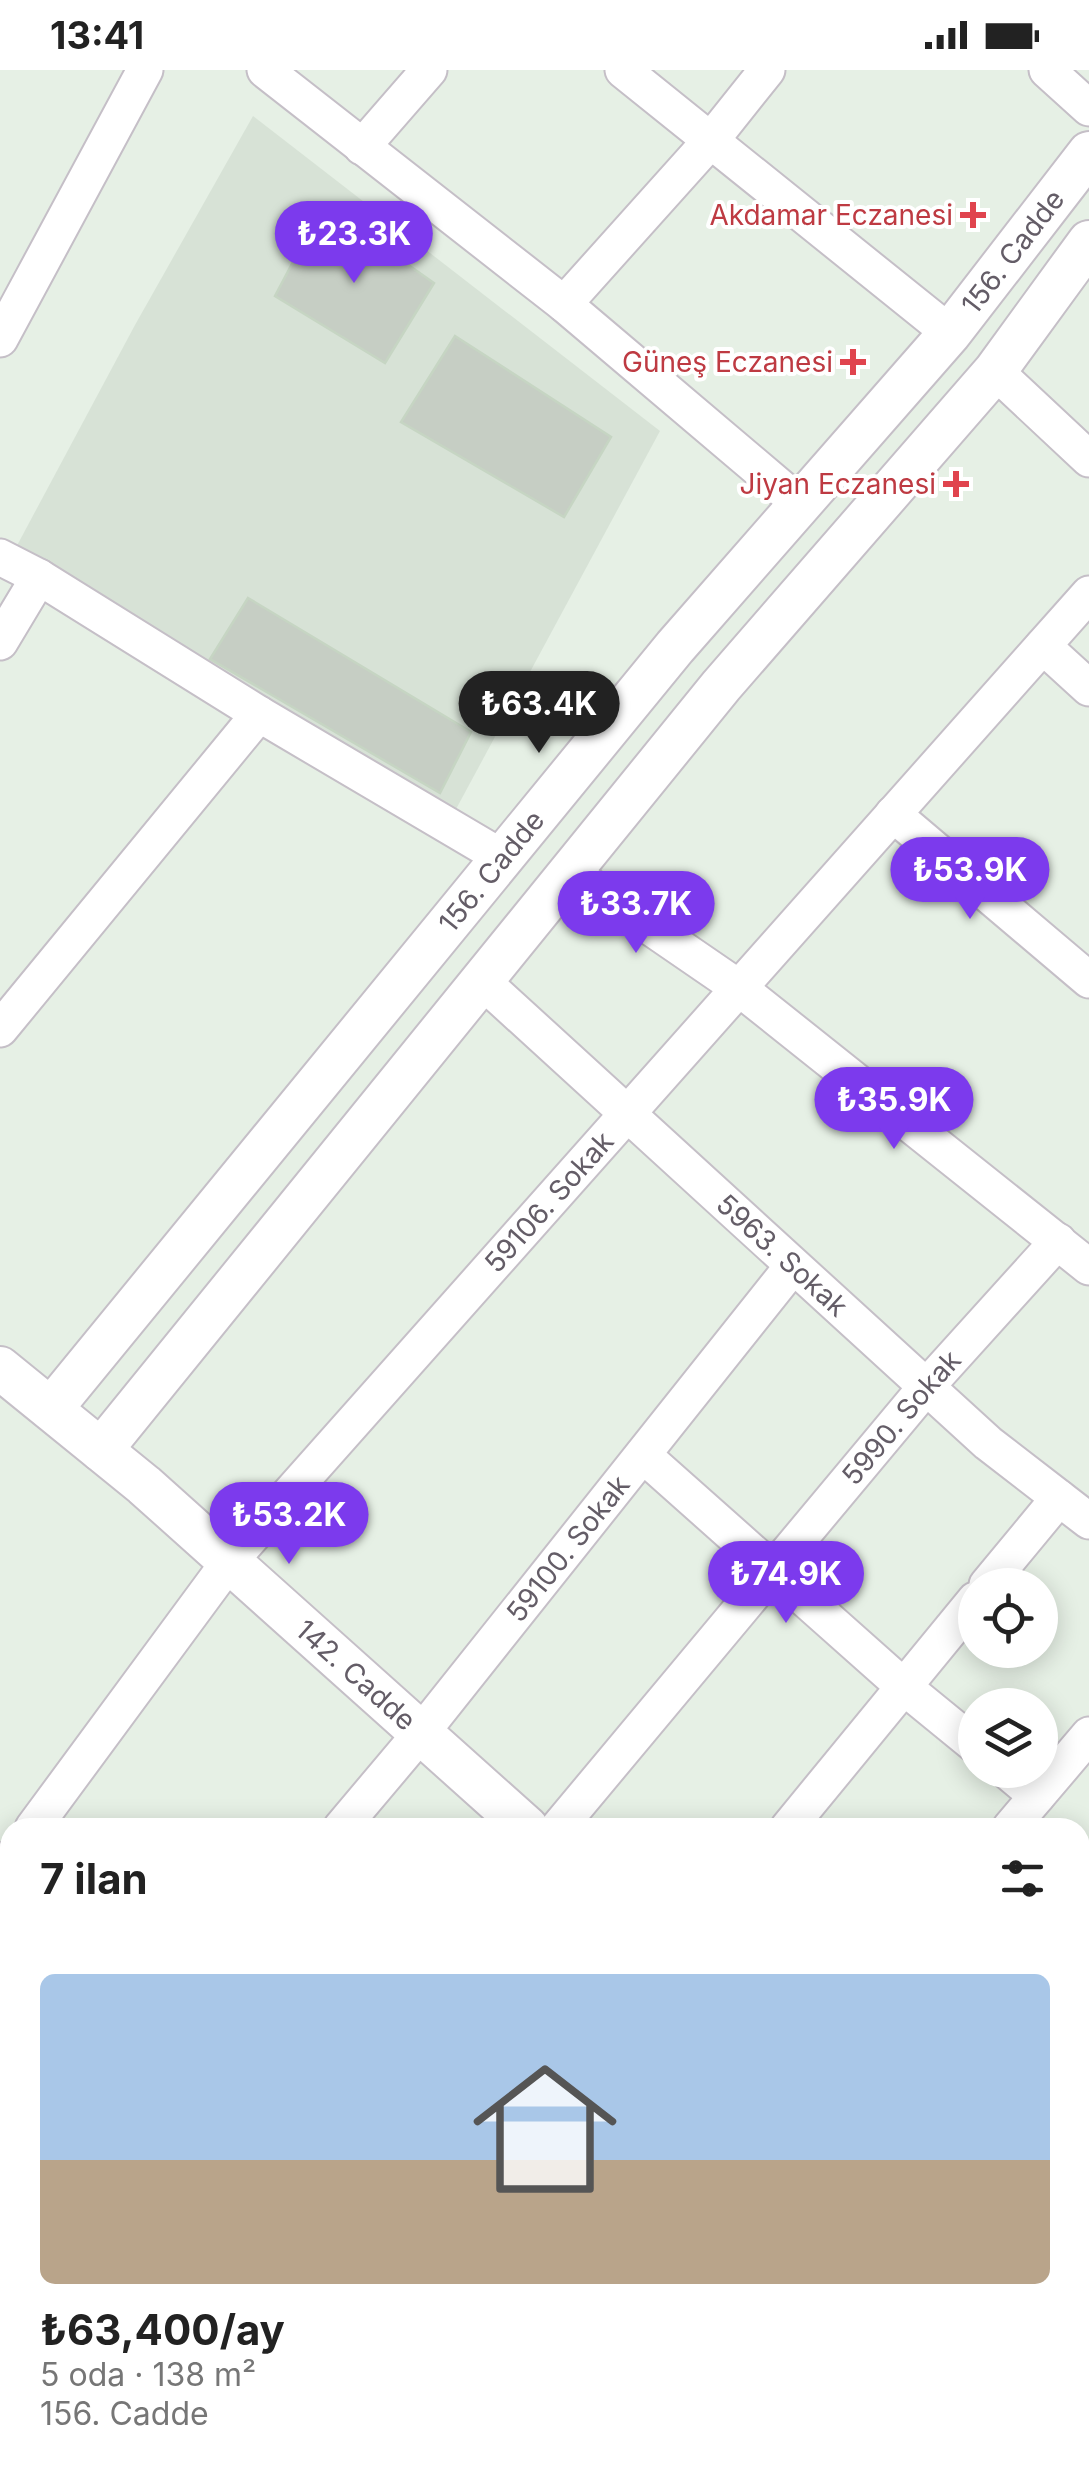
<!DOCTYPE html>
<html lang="tr">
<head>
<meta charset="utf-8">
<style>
  body { margin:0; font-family:Inter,sans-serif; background:#f2f2f2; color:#222; height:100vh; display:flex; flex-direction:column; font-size:38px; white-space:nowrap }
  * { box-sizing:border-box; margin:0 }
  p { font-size:32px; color:#767676 }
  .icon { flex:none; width:55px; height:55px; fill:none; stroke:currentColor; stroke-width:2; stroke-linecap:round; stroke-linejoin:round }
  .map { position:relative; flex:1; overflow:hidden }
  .drawer { position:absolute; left:0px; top:1748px; width:1090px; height:672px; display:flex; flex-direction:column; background:#fff; border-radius:30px 30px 0 0; box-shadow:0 5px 25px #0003 }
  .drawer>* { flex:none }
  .buttons { position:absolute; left:958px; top:1498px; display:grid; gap:20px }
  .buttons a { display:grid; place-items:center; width:100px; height:100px; border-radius:50%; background:#fff; box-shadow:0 5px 25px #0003; font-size:50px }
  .price { position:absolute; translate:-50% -85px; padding:0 22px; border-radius:35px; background:#7c3aed; color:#fff; font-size:32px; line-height:65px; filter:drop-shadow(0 2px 5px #0008) }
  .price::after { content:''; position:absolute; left:50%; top:60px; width:30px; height:22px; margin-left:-15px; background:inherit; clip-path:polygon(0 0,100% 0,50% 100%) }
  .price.selected { background:#222; color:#fff }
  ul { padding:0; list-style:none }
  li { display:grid; align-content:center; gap:20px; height:530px; padding:0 40px }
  li span { display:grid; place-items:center; height:310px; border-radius:15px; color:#555 }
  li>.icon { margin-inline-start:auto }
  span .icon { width:180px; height:180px; fill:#fffc; stroke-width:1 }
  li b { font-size:42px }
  h2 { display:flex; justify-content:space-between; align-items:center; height:120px; padding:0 40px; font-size:42px }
  .status { display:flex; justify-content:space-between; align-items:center; height:70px; padding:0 50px; background:#fff; direction:ltr }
  .status svg { height:28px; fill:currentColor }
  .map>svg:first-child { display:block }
  .education { fill:#d7e2d6 }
  .building { fill:#c6cec4; stroke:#c6d5c3; stroke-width:2.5 }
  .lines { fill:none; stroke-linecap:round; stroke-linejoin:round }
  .minor-casing { stroke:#c5bfc7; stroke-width:39 }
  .tertiary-casing { stroke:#c5bfc7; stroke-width:46 }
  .minor { stroke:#fff; stroke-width:35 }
  .tertiary { stroke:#fff; stroke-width:42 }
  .health-dot { fill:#e0444e; stroke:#fff; stroke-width:4 }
  .labels { text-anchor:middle; stroke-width:8; stroke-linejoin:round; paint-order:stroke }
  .health-label { font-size:28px; fill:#be3a42; stroke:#fff; text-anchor:end }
  .street-label { font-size:28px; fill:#645d67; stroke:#fff }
</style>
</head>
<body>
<div class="status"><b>13:41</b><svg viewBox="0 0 49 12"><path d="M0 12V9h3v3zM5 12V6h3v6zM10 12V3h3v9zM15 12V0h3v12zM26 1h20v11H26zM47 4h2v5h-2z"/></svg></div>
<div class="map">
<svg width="1089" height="2418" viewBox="0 0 1089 2418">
  <rect width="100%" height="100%" fill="#e6f0e5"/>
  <path class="education" d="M253 46 660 361 455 741 13 483 135 255Z"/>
  <path class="building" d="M323 135 434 213 385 293 275 226Z
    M455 266 611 367 564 447 401 352Z
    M248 528 471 662 440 723 210 589Z
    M6 2008 10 2012V2107L6 2113 0 2108V2016Z"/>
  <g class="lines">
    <defs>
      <g id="minor">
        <path d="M265 0 564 234 800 434"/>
        <path d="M623 0 950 263"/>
        <path d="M1047 0 1089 38"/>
        <path d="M362 77 429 0"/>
        <path d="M564 234 712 69 767 0"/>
        <path d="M0 269 145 0"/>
        <path d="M995 301 1089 389"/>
        <path d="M0 487 39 507 259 644 503 788"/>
        <path d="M0 572 39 507"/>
        <path d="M1043 576 1089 618"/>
        <path d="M893 744 1089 910"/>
        <path d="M570 802 739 918 1089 1197"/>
        <path id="s1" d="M481 910 988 1373 1089 1451"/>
        <path d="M0 959 259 644"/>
        <path d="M643 1385 904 1617 975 1675"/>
        <path d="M987 1515 1059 1428"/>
        <path d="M1006 1700 1037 1726"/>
        <path id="s2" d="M33 1758 229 1492 1089 524"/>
        <path id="s3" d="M341 1758 421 1663 792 1197"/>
        <path id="s4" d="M558 1758 926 1317 1058 1171"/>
        <path d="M788 1758 975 1530"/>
        <path d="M1010 1758 1089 1665"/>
        <path d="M0 1802 10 1788"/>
        <path d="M1080 1933 1089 1941"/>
        <path d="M1080 2040 1089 2028"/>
        <path d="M0 2138 10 2128"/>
        <path d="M518 2410 533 2418"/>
        <path d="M935 2410 949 2418"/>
        <path d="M482 2418 489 2410"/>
        <path d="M845 2418 850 2410"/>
      </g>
      <g id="tertiary">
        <path id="s5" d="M0 1298 144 1415 527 1758"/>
        <path id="s6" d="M51 1339 675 577 950 263 1089 83"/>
        <path d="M101 1380 721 616 995 301 1089 172"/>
        <path d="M1080 2239 1089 2246"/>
      </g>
    </defs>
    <use href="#minor" class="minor-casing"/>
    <use href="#tertiary" class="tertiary-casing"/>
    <use href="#minor" class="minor"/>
    <use href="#tertiary" class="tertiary"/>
  </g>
  <g class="health-dot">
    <path d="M968 130h10v10h10v10h-10v10h-10v-10h-10v-10h10z"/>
    <path d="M848 277h10v10h10v10h-10v10h-10v-10h-10v-10h10z"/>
    <path d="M951 399h10v10h10v10h-10v10h-10v-10h-10v-10h10z"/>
  </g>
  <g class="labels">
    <g class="health-label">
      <text x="953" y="155">Akdamar Eczanesi</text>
      <text x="833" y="302">Güneş Eczanesi</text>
      <text x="936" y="424">Jiyan Eczanesi</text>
    </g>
    <g class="street-label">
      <text dy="10" stroke="none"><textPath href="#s6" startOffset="1505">156. Cadde</textPath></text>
      <text dy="10" stroke="none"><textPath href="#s6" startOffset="695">156. Cadde</textPath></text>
      <text dy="10" stroke="none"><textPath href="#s2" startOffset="812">59106. Sokak</textPath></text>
      <text dy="10" stroke="none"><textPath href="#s1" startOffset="408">5963. Sokak</textPath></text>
      <text dy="10" stroke="none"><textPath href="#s4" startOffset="535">5990. Sokak</textPath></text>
      <text dy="10" stroke="none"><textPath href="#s3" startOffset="360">59100. Sokak</textPath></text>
      <text dy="10" stroke="none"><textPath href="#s5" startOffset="470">142. Cadde</textPath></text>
    </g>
  </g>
</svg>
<div class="buttons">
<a><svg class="icon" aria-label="locate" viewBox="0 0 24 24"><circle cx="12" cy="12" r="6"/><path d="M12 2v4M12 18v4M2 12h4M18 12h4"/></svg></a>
<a><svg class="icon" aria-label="layers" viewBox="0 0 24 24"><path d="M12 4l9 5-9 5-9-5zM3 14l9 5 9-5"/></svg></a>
</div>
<b class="price" style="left:354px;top:216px">₺23.3K</b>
<b class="price selected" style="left:539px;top:686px">₺63.4K</b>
<b class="price" style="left:970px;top:852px">₺53.9K</b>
<b class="price" style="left:636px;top:886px">₺33.7K</b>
<b class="price" style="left:894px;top:1082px">₺35.9K</b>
<b class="price" style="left:289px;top:1497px">₺53.2K</b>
<b class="price" style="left:786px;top:1556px">₺74.9K</b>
<section class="drawer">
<h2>7 ilan<svg class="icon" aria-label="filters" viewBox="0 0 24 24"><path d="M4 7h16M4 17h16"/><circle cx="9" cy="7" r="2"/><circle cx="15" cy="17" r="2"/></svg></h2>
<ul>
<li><span style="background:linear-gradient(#a9c7e8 60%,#b9a48a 0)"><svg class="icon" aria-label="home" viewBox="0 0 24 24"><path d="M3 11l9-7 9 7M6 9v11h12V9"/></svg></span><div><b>₺63,400/ay</b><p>5 oda · 138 m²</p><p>156. Cadde</p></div></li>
</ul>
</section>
</div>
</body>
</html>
